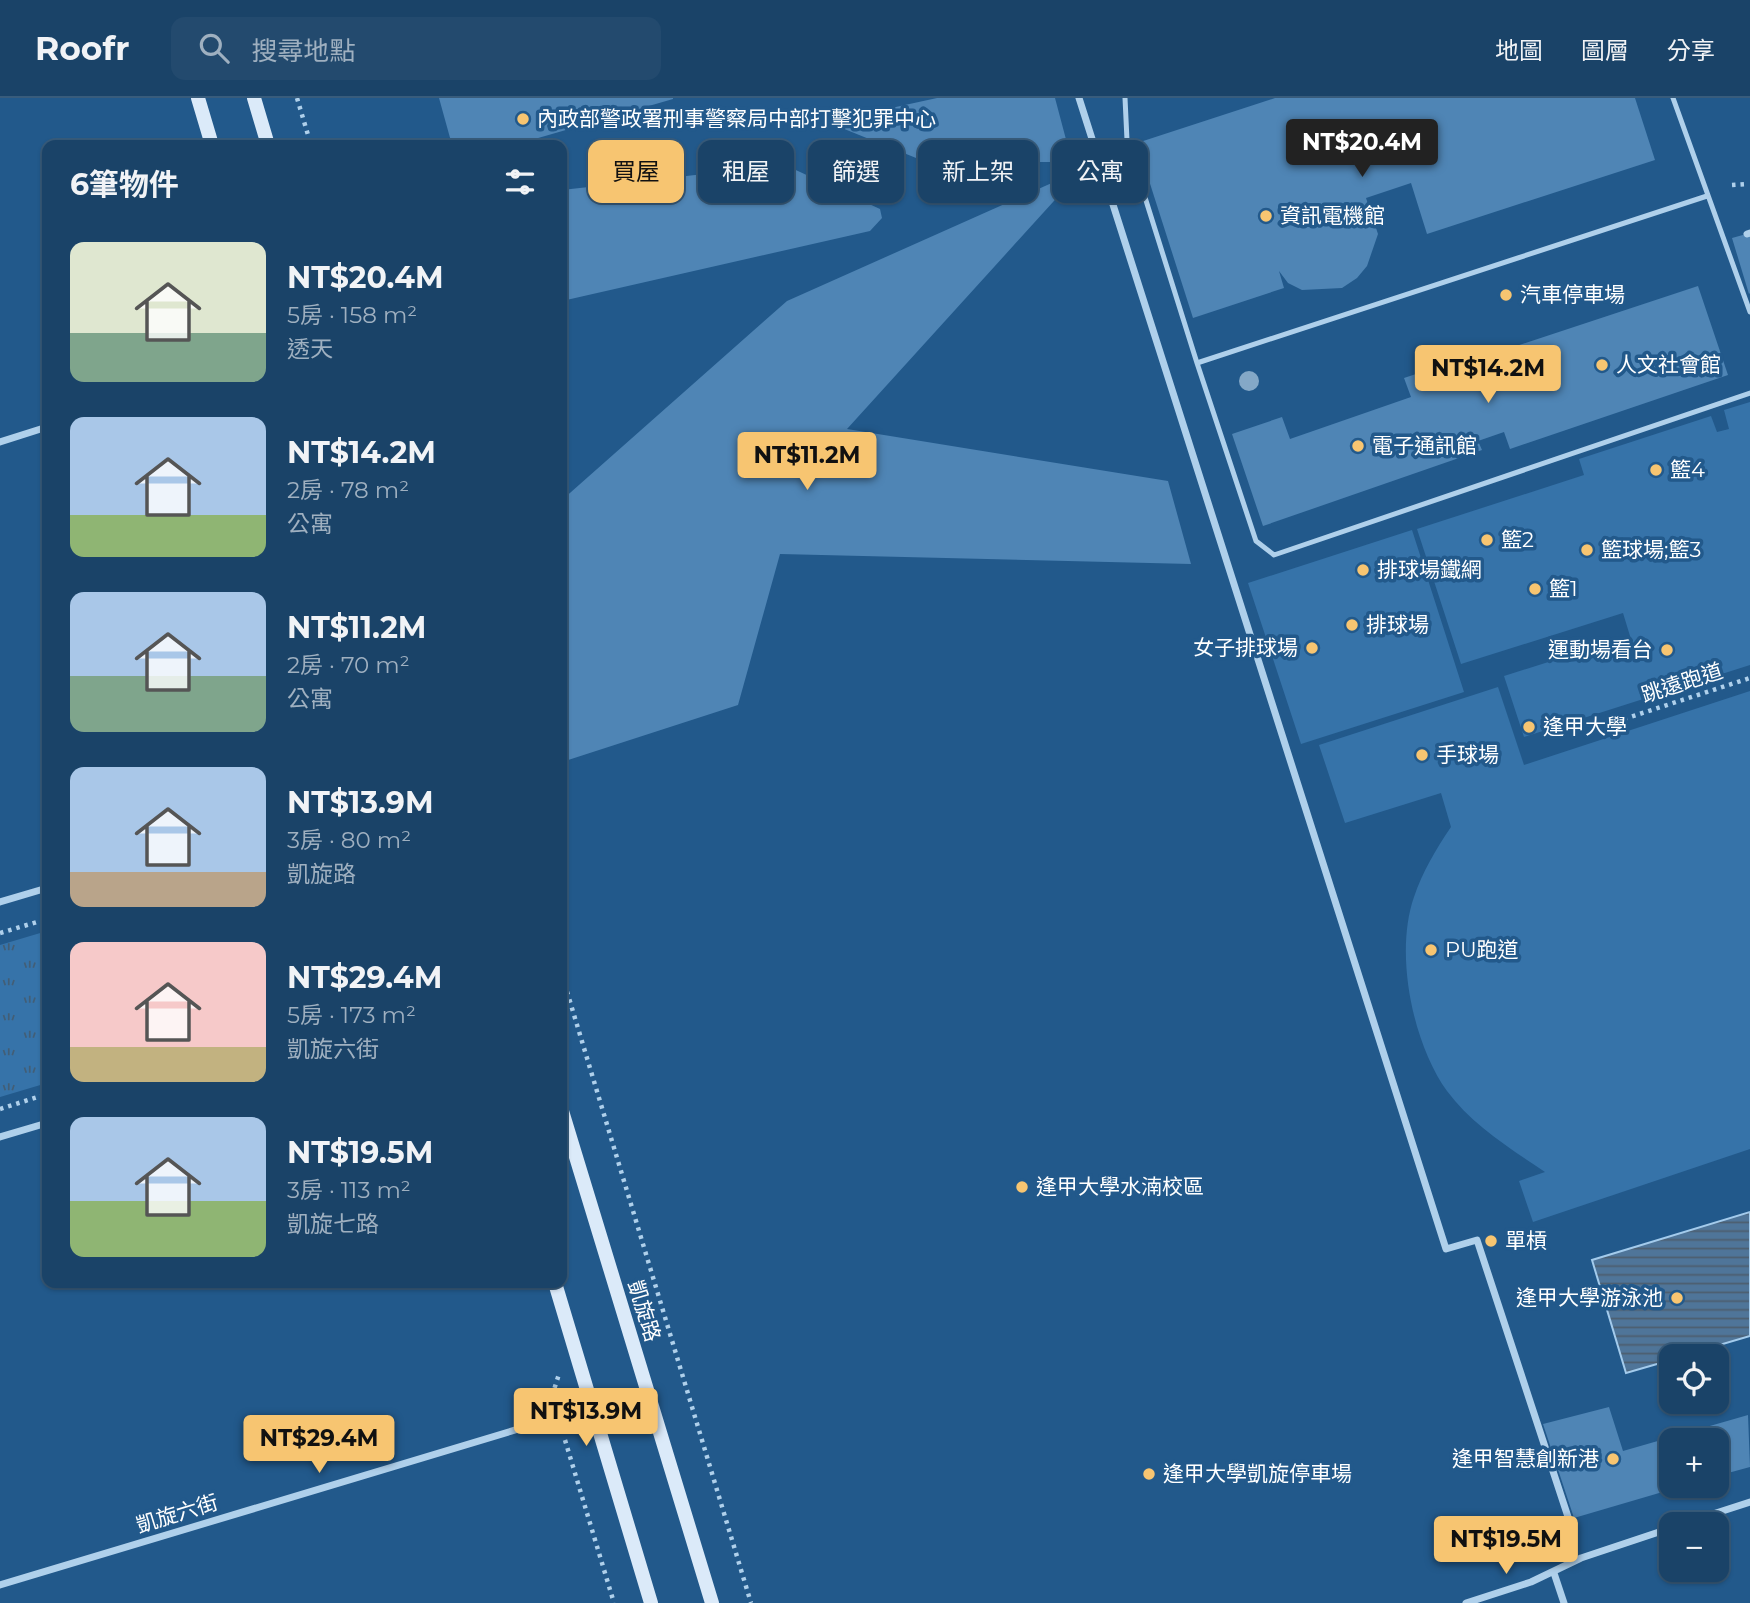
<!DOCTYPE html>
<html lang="zh-TW">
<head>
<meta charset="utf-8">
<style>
  body { margin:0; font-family:Montserrat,"Noto Sans TC",sans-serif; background:#234a6e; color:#f1f3f6; height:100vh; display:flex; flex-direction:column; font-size:26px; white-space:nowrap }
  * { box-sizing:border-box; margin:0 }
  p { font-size:23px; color:#9fb0c0 }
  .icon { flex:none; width:38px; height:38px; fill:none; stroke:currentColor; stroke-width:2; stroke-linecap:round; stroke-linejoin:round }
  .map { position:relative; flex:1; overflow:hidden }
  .details { position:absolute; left:42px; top:42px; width:525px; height:1148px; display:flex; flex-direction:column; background:#1a4368; border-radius:14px; box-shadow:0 2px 5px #0004,0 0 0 2px #385c7c }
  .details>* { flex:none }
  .hud { position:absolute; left:588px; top:42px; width:665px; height:63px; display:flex; gap:14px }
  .fabs { position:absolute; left:1659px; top:1246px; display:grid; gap:14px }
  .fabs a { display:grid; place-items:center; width:70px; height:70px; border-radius:14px; background:#1a4368; box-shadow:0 2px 5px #0004,0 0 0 2px #385c7c; font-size:35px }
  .price { position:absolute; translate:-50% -60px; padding:0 16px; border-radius:7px; background:#f7c571; color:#111; font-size:23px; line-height:46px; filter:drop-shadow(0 2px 4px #0008) }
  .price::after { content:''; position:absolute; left:50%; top:42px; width:21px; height:16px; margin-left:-10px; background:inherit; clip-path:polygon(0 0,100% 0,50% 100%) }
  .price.current { background:#222; color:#fff }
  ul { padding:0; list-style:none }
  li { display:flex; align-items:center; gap:21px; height:175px; padding:0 28px }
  li span { display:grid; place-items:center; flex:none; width:196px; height:140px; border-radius:14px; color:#555 }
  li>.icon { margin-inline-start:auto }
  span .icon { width:84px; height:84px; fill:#fffc; stroke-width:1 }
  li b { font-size:30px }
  h2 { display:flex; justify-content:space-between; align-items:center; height:84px; padding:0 28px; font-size:30px }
  .chip { padding:0 24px; border-radius:14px; background:#1a4368; box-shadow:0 2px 5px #0004,0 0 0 2px #385c7c; font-size:24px; line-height:63px }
  .chip.current { background:#f7c571; color:#111 }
  header { display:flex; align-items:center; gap:42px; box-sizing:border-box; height:98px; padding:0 35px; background:#1a4368; border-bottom:2px solid #385c7c }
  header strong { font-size:33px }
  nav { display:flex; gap:38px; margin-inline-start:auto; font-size:24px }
  .search { width:490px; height:63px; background:#234a6e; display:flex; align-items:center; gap:18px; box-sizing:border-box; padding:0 24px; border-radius:14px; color:#9fb0c0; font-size:26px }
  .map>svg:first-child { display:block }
  .grass { fill:#3673a9 }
  .park { fill:url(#park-tufts) }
  .water { fill:url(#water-rules); stroke:#a3cbec; stroke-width:2 }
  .building { fill:#4f85b5 }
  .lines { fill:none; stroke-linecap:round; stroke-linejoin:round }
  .path { stroke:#afd0eb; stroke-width:4.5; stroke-dasharray:3.5 5; stroke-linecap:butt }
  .lane { stroke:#afd0eb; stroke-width:5 }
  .street { stroke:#afd0eb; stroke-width:7 }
  .secondary { stroke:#dbeaf9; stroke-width:14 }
  .tree { fill:#84a8c7 }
  .poi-dot { fill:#f7c571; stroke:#22598b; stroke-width:2.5 }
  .labels { text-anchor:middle; stroke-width:7; stroke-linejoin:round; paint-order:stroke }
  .poi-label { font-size:21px; fill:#fff; stroke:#22598b; text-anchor:start }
  .street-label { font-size:21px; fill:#fff; stroke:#22598b }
</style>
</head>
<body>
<header>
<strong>Roofr</strong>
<div class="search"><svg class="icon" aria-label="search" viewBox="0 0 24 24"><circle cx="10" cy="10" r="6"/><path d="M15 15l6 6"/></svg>搜尋地點</div>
<nav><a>地圖</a><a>圖層</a><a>分享</a></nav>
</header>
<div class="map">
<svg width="1750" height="1505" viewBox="0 0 1750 1505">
  <defs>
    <pattern id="park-tufts" width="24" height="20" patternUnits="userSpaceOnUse" patternTransform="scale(1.75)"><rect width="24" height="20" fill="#3673a9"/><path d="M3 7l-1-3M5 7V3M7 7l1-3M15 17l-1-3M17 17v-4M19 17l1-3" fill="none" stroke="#425e76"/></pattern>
    <pattern id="water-rules" width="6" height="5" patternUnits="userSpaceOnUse" patternTransform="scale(1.75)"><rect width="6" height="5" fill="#4f7599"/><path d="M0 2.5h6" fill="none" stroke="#4d5e6f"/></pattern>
  </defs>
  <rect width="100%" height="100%" fill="#22598b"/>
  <path class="grass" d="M1750 304V567L1524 639 1504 578 1630 538 1623 515 1461 566 1417 431 1584 377 1579 361 1711 318 1717 334 1729 331 1724 312Z
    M1412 432 1464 594 1301 646 1248 485Z
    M1498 589 1524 667 1750 593V1051L1533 1124 1519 1083 1545 1074C1511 1051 1472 1027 1447 993 1413 946 1394 856 1414 799 1422 775 1436 751 1451 729L1441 695 1345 725 1319 647Z"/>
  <path class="park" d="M47 833V985L0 999V847Z"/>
  <path class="water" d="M1750 1114V1238L1682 1258H1671V1262L1626 1275 1592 1162Z"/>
  <path class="building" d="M439 0H673V1L514 47H452Z
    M937 0H1055L1072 64H926L827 24Z
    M1275 0H1635L1655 62 1427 136 1411 85 1366 100 1378 136 1367 168 1357 180 1342 190 1302 192 1288 185 1279 173 1284 190 1193 220 1137 45Z
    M785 67 880 111 882 120 870 133 562 203V92Z
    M1083 71 847 331 1168 383 1191 466 780 456 738 607 562 664V402L787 203Z
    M1750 135V195L1749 196 1732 140Z
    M1698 188 1728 277 1510 351 1504 334 1478 343 1482 352 1263 428 1232 336 1282 319 1290 341 1411 299 1404 280 1452 264 1457 281 1481 273 1477 261Z
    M1609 1309 1623 1353 1748 1317 1750 1369 1717 1378V1342H1671V1388H1683L1574 1420 1543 1326Z"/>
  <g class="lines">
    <path class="path" d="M297 0 311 47
      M1732 87 1747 86
      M1624 621 1750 580
      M0 835 47 821
      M562 877 751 1505
      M0 1011 47 996
      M552 1298 559 1276
      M565 1342 614 1505"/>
    <path class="lane" d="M1125 0 1127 42 1197 265 1256 443 1274 457 1750 295
      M1673 0 1750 214
      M1197 265 1707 98"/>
    <path class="street" d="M1079 0 1446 1151 1477 1142 1572 1431
      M1747 136 1750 135
      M0 344 47 329
      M0 804 47 790
      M0 1039 47 1025
      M1682 1426 1750 1404
      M1554 1475 1564 1505
      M0 1487 645 1293
      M1466 1505 1531 1484 1581 1460 1671 1430"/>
    <path class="secondary" d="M198 0 212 47
      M254 0 268 47
      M562 1013 712 1505
      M555 1185 651 1505"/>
  </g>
  <circle class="tree" cx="1249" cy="283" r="10"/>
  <g class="poi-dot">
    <circle cx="523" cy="21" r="7"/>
    <circle cx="1266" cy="118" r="7"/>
    <circle cx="1506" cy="197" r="7"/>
    <circle cx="1602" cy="267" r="7"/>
    <circle cx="1358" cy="348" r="7"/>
    <circle cx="1656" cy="372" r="7"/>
    <circle cx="1487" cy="442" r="7"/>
    <circle cx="1587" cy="452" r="7"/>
    <circle cx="1363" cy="472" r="7"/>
    <circle cx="1535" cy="491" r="7"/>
    <circle cx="1352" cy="527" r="7"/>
    <circle cx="1312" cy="550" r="7"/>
    <circle cx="1667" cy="552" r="7"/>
    <circle cx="1529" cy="629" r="7"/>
    <circle cx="1422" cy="657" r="7"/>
    <circle cx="1431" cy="852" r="7"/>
    <circle cx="1022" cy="1089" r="7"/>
    <circle cx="1491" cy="1143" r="7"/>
    <circle cx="1677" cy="1200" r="7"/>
    <circle cx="1613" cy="1361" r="7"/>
    <circle cx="1149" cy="1376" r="7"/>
  </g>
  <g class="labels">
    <g class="poi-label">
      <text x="537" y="28">內政部警政署刑事警察局中部打擊犯罪中心</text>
      <text x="1280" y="125">資訊電機館</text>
      <text x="1520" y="204">汽車停車場</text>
      <text x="1616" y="274">人文社會館</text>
      <text x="1372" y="355">電子通訊館</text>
      <text x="1670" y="379">籃4</text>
      <text x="1501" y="449">籃2</text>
      <text x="1601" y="459">籃球場;籃3</text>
      <text x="1377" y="479">排球場鐵網</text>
      <text x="1549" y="498">籃1</text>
      <text x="1366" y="534">排球場</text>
      <text x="1298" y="557" text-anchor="end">女子排球場</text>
      <text x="1653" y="559" text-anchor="end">運動場看台</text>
      <text x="1543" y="636">逢甲大學</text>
      <text x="1436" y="664">手球場</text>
      <text x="1445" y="859">PU跑道</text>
      <text x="1036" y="1096">逢甲大學水湳校區</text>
      <text x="1505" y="1150">單槓</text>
      <text x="1663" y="1207" text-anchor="end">逢甲大學游泳池</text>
      <text x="1599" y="1368" text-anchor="end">逢甲智慧創新港</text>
      <text x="1163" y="1383">逢甲大學凱旋停車場</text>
    </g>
    <g class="street-label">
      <text transform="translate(1682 585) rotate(-18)" y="7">跳遠跑道</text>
      <text transform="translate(644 1213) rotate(73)" y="7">凱旋路</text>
      <text transform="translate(177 1416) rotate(-17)" y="7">凱旋六街</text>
    </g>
  </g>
</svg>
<div class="fabs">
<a><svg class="icon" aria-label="locate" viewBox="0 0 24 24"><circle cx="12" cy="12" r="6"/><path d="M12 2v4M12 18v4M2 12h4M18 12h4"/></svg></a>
<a>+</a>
<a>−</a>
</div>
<b class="price current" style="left:1362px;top:81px">NT$20.4M</b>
<b class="price" style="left:1488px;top:307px">NT$14.2M</b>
<b class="price" style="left:807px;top:394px">NT$11.2M</b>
<b class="price" style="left:586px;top:1350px">NT$13.9M</b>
<b class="price" style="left:319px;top:1377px">NT$29.4M</b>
<b class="price" style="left:1506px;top:1478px">NT$19.5M</b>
<div class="hud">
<a class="chip current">買屋</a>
<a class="chip">租屋</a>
<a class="chip">篩選</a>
<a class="chip">新上架</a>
<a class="chip">公寓</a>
</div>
<section class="details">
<h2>6筆物件<svg class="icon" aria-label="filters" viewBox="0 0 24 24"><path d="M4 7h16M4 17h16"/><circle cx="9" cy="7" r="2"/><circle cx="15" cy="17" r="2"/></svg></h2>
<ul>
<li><span style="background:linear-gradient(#dfe7d0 65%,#7fa58c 0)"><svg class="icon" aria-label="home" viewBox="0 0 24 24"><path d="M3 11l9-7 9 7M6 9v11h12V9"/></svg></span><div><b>NT$20.4M</b><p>5房 · 158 m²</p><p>透天</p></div></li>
<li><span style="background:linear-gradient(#a9c7e8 70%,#8fb573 0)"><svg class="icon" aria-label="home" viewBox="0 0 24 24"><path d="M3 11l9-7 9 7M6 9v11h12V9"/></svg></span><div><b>NT$14.2M</b><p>2房 · 78 m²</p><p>公寓</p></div></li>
<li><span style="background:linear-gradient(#a9c7e8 60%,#7fa58c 0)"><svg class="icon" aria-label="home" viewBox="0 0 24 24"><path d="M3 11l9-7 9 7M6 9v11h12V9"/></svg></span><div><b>NT$11.2M</b><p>2房 · 70 m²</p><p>公寓</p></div></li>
<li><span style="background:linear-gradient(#a9c7e8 75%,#b9a48a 0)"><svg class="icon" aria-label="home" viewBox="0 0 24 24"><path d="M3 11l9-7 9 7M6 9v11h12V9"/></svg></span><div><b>NT$13.9M</b><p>3房 · 80 m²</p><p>凱旋路</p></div></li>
<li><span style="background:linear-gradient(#f6c9c9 75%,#c2b280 0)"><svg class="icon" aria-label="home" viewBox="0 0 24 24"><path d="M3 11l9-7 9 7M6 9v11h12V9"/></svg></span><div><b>NT$29.4M</b><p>5房 · 173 m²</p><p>凱旋六街</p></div></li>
<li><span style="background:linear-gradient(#a9c7e8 60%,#8fb573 0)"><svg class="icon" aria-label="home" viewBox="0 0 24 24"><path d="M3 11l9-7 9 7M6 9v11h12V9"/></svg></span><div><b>NT$19.5M</b><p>3房 · 113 m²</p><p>凱旋七路</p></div></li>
</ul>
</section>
</div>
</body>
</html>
